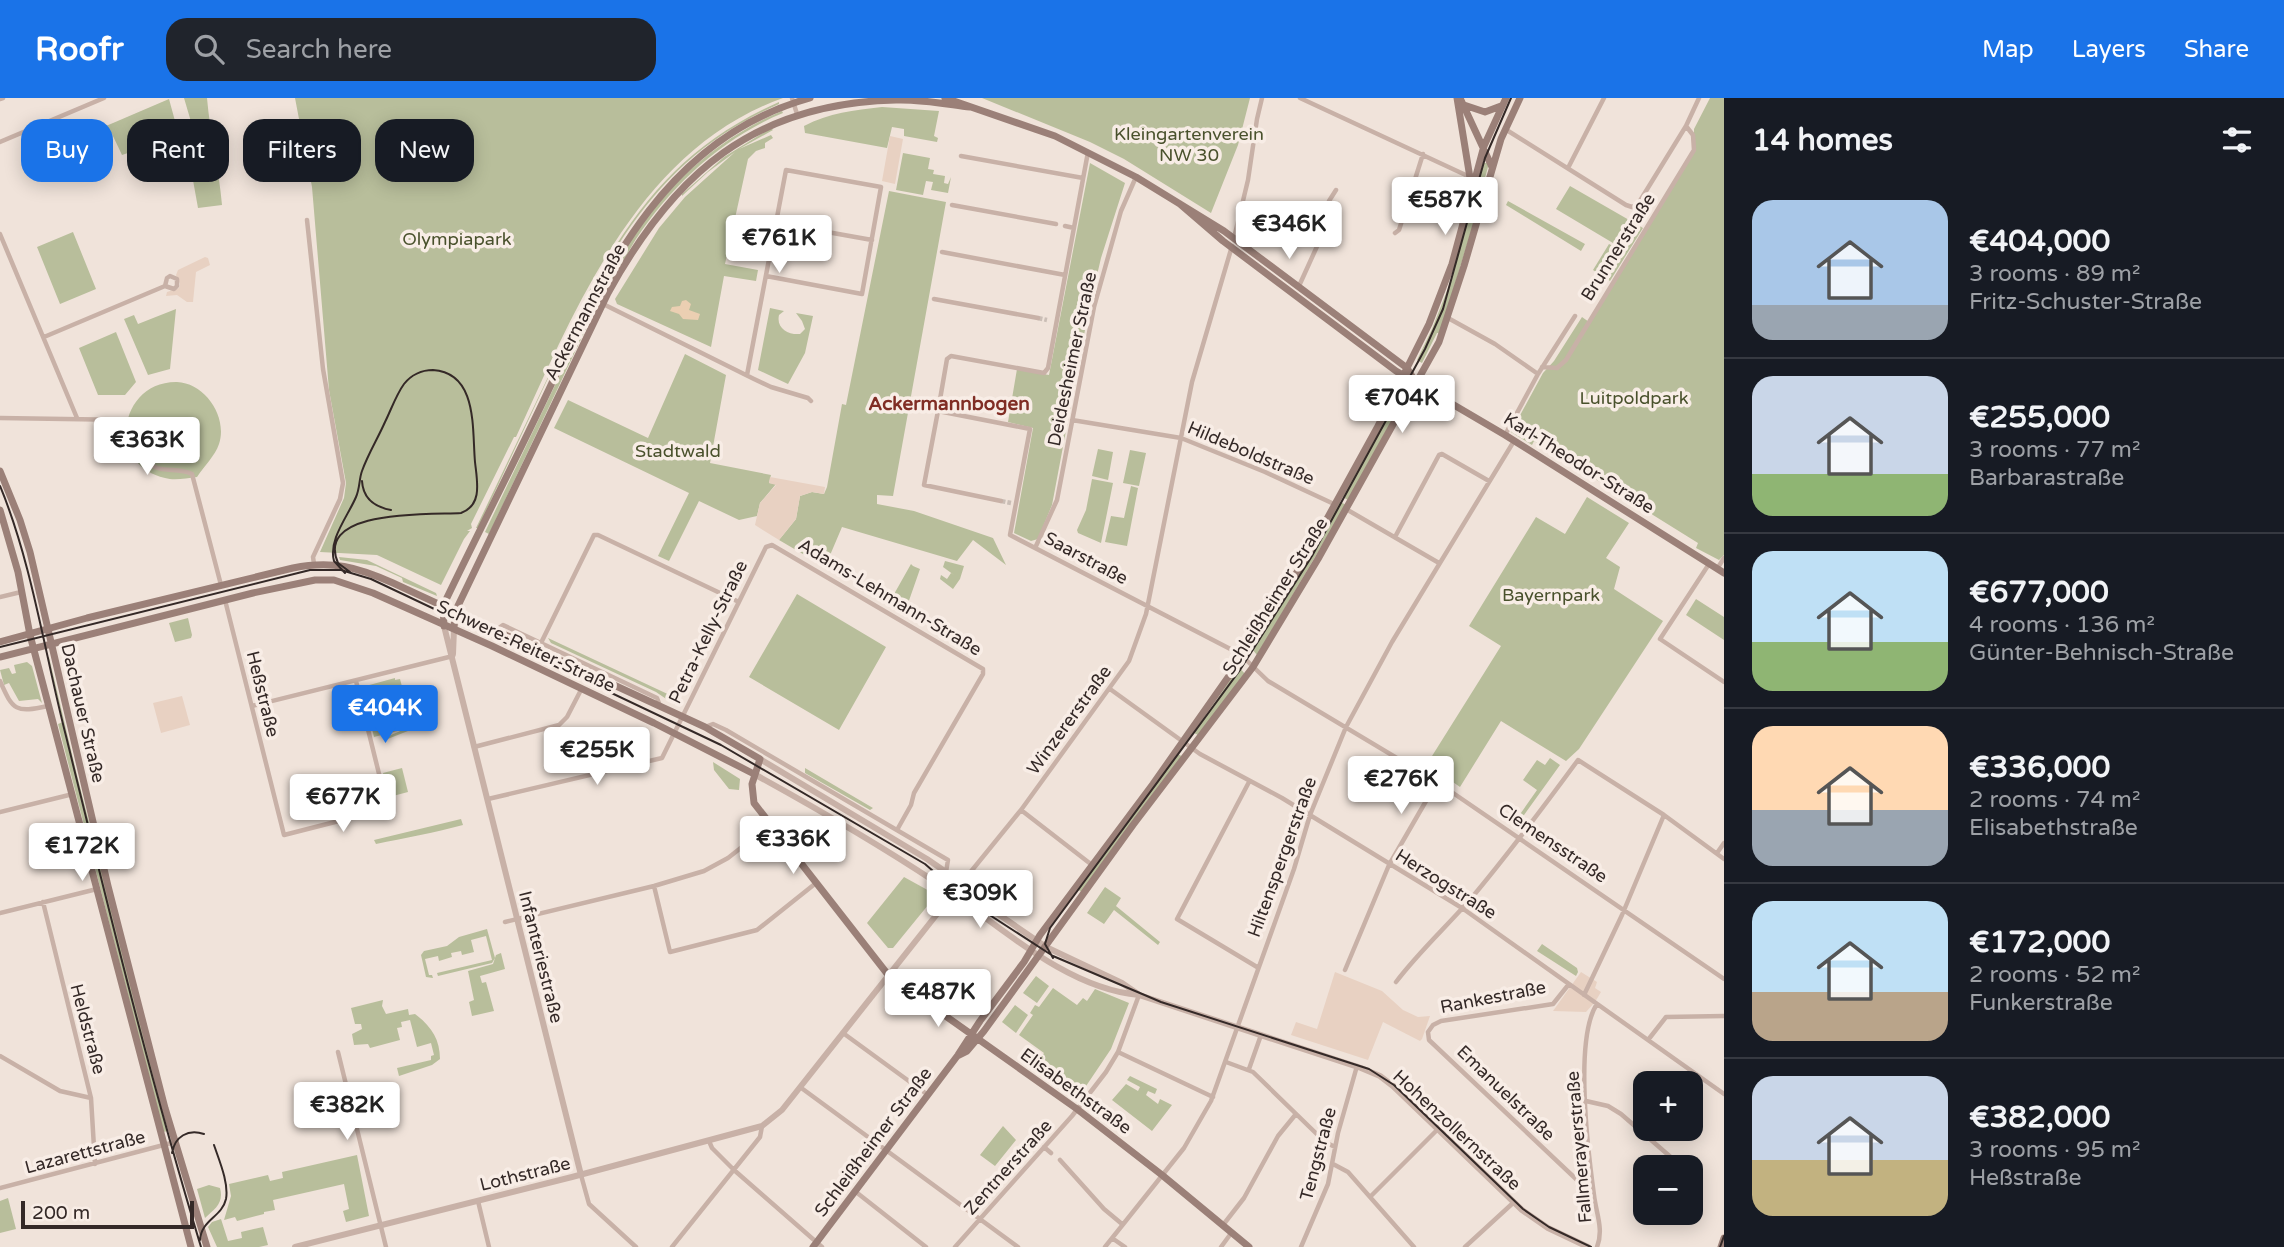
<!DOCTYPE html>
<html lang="en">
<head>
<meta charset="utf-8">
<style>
  body { margin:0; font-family:"Varela Round",sans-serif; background:#20242c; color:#f1f3f6; height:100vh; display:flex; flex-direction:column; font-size:26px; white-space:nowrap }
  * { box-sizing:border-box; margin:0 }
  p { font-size:23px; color:#9ea1a6 }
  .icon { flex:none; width:38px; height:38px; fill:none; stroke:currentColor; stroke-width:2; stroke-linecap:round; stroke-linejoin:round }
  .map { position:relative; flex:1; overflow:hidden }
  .side { display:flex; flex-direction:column; background:#171b24; width:560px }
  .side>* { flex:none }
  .hud { position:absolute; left:21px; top:21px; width:665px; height:63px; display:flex; gap:14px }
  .controls { position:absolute; left:1633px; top:973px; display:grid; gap:14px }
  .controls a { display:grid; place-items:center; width:70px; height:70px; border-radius:14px; background:#171b24; box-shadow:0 4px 18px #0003; font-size:35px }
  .scale { position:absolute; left:21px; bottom:18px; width:173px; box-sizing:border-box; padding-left:7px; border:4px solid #342927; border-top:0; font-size:19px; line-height:24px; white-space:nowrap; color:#342927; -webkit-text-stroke:5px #f8ede6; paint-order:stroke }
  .price { position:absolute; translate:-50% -60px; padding:0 16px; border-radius:7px; background:#fff; color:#222; font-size:23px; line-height:46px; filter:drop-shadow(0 2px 4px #0008) }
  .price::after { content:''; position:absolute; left:50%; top:42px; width:21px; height:16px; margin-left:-10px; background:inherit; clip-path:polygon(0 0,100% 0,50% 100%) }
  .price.current { background:#1a73e8; color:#fff }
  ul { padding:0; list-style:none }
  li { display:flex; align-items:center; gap:21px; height:175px; padding:0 28px }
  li+li { border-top:2px solid #363941 }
  li span { display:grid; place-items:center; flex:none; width:196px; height:140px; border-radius:21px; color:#555 }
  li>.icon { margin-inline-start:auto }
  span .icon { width:84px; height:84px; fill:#fffc; stroke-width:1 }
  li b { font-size:30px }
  h2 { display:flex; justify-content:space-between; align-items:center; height:84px; padding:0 28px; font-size:30px }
  .chip { padding:0 24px; border-radius:21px; background:#171b24; box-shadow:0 4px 18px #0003; font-size:24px; line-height:63px }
  .chip.current { background:#1a73e8; color:#fff }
  header { display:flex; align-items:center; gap:42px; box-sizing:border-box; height:98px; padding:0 35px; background:#1a73e8; color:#fff }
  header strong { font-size:33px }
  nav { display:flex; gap:38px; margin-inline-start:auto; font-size:24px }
  .search { width:490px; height:63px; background:#20242c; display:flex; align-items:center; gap:18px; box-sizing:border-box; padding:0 24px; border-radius:21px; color:#9ea1a6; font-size:26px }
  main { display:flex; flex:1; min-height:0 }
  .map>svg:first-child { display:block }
  .green { fill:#b8be9b }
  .sand { fill:#ebcfb2 }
  .plaza { fill:#e8d1c2 }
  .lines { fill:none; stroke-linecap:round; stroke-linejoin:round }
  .minor-tunnel { stroke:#cabeb6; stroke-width:4.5; stroke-dasharray:4.5 2; stroke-linecap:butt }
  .minor { stroke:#c8b1a7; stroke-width:4.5 }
  .tertiary { stroke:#c8b1a7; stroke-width:6 }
  .secondary { stroke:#9b8078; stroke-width:7 }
  .tram { stroke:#342927; stroke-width:2 }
  .labels { text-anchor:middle; stroke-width:7; stroke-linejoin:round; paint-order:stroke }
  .park-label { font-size:18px; fill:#49512c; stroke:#f8ede6 }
  .street-label { font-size:18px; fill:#342927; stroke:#f8ede6 }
  .neighbourhood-label { font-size:19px; font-weight:bold; fill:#802d24; stroke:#f8ede6 }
</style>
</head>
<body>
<header>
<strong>Roofr</strong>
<div class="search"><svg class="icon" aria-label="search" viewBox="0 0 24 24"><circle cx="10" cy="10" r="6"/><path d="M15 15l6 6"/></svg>Search here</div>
<nav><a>Map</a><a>Layers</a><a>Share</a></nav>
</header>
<main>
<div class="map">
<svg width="1724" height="1149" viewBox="0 0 1724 1149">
  <rect width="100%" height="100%" fill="#f0e3da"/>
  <path class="green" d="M184 0H207C210 36 219 71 222 107L198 110 189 60 196 54 197 44Z
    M295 0H783C638 52 576 209 516 339H514L471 426 472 430 467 433H470L464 441 441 487 377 457 320 454 344 400 346 385 329 292 312 89Z
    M982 0H1250L1238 47 1211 115 1124 61 1090 44Z
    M1710 0H1724V457L1719 462 1696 450 1698 445 1534 343 1532 347 1511 334 1543 275 1554 263 1582 219 1589 224 1694 52V31Z
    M169 1 178 34 175 39 122 57 112 36 106 28Z
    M779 4V6C711 36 666 76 624 138 613 154 600 186 587 197 636 107 683 47 779 4Z
    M882 9 939 13 934 38 938 40 937 44 904 38V31L892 29 887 50 805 35 804 28C829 15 854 12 882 9Z
    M782 13 783 15C722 40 672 87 636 141 625 159 615 181 602 197 637 115 700 48 782 13Z
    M74 27 76 31 79 30 82 44 62 52 63 55 56 58 52 49 71 41 67 30Z
    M771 30 773 32 739 51 771 37 773 40 765 45V50L756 53 748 61 725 166 758 172 756 183 724 178 711 249 617 206 615 201 659 130 685 99 735 54 708 74 682 98V96L724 59Z
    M903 55 930 60 928 71 934 72 933 76 945 78 944 85 948 86 951 79 948 95 931 92 933 84 926 83 923 97 896 92Z
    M1090 65 1125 85 1101 160 1088 216 1052 407 1038 441 1031 443 1014 435 1033 330 1008 324 1017 271 1049 277Z
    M1483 65H1488V69L1477 108V114L1440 235H1437L1422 265 1417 262 1432 231 1450 185Z
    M1570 88 1643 130 1610 183 1593 172 1609 146 1617 150 1618 148 1556 111Z
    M889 93 946 104 893 398 877 397V406L914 413 993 440 1006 467 973 442 957 463 842 429 825 469 779 442 796 421 800 398 812 394 824 396 827 389 842 306 846 307Z
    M1508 103 1585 146 1581 153 1506 107Z
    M73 134 96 191 60 206 37 149Z
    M770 210 784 213 779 217C776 230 788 237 800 236L805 231 802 223 796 215 813 218 805 255 788 286 758 272Z
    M176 211 170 271 148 277 124 221 134 217 138 226Z
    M579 214 478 430H476Z
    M588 218 591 220 489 436 485 434Z
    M116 234 136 284 125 297H98L79 250Z
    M685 256 726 277 710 365 771 377 769 385 776 386 760 405 757 418 739 422 699 403 669 463 658 458 689 395 554 330 568 302 648 340Z
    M177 284C205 285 228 319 219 346 215 358 204 368 197 379 186 380 175 383 165 380 105 367 119 283 177 284Z
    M1400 294 1407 295 1348 402 1341 398Z
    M1098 351 1113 354 1108 382 1092 378Z
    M1130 352 1146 355 1139 388 1123 385Z
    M1092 381 1113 385 1101 445 1078 435 1077 432 1086 412Z
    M1131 388 1138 390 1127 448 1105 444 1111 418 1124 420Z
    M1587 399 1629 425 1606 460 1620 469 1614 491 1663 523 1579 651 1566 663 1501 623 1460 689 1427 666 1501 548 1469 528 1536 419 1565 436Z
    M1339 403 1346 407 1257 557 1252 551 1294 485Z
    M339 459 367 462 436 495 437 498 403 484 402 480 376 468 340 462Z
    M945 463 964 468 960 481 953 491 940 481 941 477 947 481 951 475 954 477 943 469Z
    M911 466 913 468 920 471 905 514 889 505Z
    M797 496 886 549 839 632 749 579Z
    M1696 501 1724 519V542L1686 517Z
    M188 520 192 537 191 540 175 544 169 525Z
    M548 540 674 599 675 607 656 594 551 545Z
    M48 559H49L77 677 168 1033 163 1034 58 626 63 624Z
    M27 564 32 568 42 605 38 601 19 603 9 585 4 587 0 572 9 570 12 576 16 575 14 567Z
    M1239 569 1245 576 1198 637 1194 635Z
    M395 580V582L400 581 411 623 407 624 402 608 408 633 385 642 384 640 405 631 374 639 362 589Z
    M1178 656 1183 659 1083 795 1077 791Z
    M1550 660 1560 667 1519 724 1516 722 1537 692 1523 682 1537 662 1545 667Z
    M713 664 740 681 739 692 729 691 714 672Z
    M402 670 408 694 389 699 383 675Z
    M805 670 873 710 870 712 805 675Z
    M461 721 463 727C434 735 404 740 376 746L374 742Z
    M904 779 933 795V801L893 850H888L867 825Z
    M1105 789 1121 800 1116 808 1160 844 1158 847 1114 812 1104 826 1087 815Z
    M487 831 495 860 492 865 438 878 437 875 492 862 486 838 471 842 474 854 462 857 461 853 451 855 452 859 439 863 438 858 425 861 429 877H432L433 880 426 879 421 857 424 853 447 848 459 839Z
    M1542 846 1577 870 1578 874 1576 878 1537 853Z
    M501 855 505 871 480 878 482 885 486 884 494 913 472 918 469 904 474 902 468 873 493 866 496 857Z
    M1036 878 1049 888 1037 905 1023 895Z
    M1053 890 1077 907 1083 900 1087 903 1095 891 1129 905 1111 951 1080 997 1043 971 1046 966 1039 962 1044 955 1019 937 1033 917 1030 915 1035 907 1039 909Z
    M383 902 382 908 386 916 408 911 409 917 415 916C431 928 440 941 440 961L432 967 399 978 397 970 431 962V958L434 957 431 945 417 949 410 922 401 924 402 929 397 930 400 942 370 950 368 946 354 947 352 936 362 931 361 926H355L351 910Z
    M1015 907 1028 917 1016 935 1002 924Z
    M1130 978 1157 991 1155 996 1148 993 1146 997 1158 1006 1160 1001 1172 1007 1152 1033 1112 1002 1126 986 1138 993 1140 989 1127 982Z
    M1003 1028 1016 1042 995 1068 980 1057Z
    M357 1057 369 1118 346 1124 343 1113 349 1111 344 1086 273 1102 275 1112 264 1114V1116L237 1123 235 1119 224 1122 231 1098 229 1086 268 1077 270 1083 283 1080 282 1074Z
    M209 1087 220 1090C224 1105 215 1111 205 1120L197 1091Z
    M8 1100 16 1131 0 1135V1103Z
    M221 1121 228 1143 242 1140 241 1134 263 1129 268 1147 259 1149H217L208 1129 212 1124Z"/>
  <path class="sand" d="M686 202 691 206 689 212 700 216 698 222 683 221 679 216 670 213 672 209 680 208 682 203Z"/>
  <path class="plaza" d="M890 38 903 41 895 86 882 83Z
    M205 159 208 160 210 167 196 174 193 204H187L177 197 166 198 167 194 179 190 180 186 176 177 178 172Z
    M770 379 825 389 824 396 812 394 800 398 796 421 779 442 755 427 760 405 776 387 769 385Z
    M182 598 190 627 161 635 153 605Z
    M1335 874 1382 893 1403 912 1418 919 1430 918 1422 941 1420 943 1383 924 1368 962 1291 937 1296 924 1317 931Z
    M1581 874 1597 884 1595 890 1601 894 1595 904 1586 914 1553 913Z"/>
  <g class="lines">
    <path class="minor-tunnel" d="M1038 220 1047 222
      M1001 403 1011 405"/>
    <path class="minor" d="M792 0 797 16
      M1300 0 1470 79
      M0 1 3 0
      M1505 31 1626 107 1632 109 1638 106 1686 28 1699 0
      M0 44 104 0
      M1088 54 1048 270 1044 275 951 258 947 261 938 313 1030 331 1010 437 1240 556 1268 583 1437 684 1724 881
      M961 58 1083 80
      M1568 70 1604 0
      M952 107 1056 126
      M307 122 323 271 343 385 340 401 313 459 314 466
      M777 125 872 142
      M1065 128 1074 130
      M1395 135 1399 132 1423 56
      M0 136 77 320
      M1234 140 1248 82 1257 21 1262 0
      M942 154 1065 177
      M1299 188 1319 144 1329 103 1336 92
      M593 201 754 281 771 289 808 300 811 303
      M934 201 1038 220
      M1448 220 1495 246 1538 276
      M44 239 165 188 174 191 177 188V181L170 178 167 180 165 188
      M1542 269 1557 270 1566 262 1694 52 1693 37 1686 28
      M747 277 786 72 881 89 862 196 766 178
      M938 313 924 387 1001 403
      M0 320 130 322C137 331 134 344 140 355 155 380 174 367 192 376L221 487
      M1072 322 1181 340 1265 374 1334 406
      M1505 337 1538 276 1575 218
      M1346 411 1439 465
      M1395 439 1439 357 1442 356 1489 383
      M1036 448 1057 402 1094 209 1121 113 1136 79
      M1709 466 1660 541 1724 584
      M1717 471 1724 460
      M0 499 21 494
      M225 502 284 737 386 711V704L356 583
      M496 532 503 527 657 600 660 608
      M541 545 594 437H598L739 504
      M0 583C13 613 16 615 48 608
      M1110 591 1200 656 1282 700 1462 810 1724 996
      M252 608 453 558
      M705 629 713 626 726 632 948 762 946 774
      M474 649 559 627 567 619 582 590
      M1249 684 1177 821 1257 869
      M488 701 662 660 766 449 772 447 983 571V576L914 695 911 707 897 732
      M1021 712 1092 767
      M0 714 73 696
      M1717 755 1724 745
      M960 787 1021 712 1129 563 1146 516 1192 284 1232 148
      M654 788 670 854 757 832 816 785
      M43 804 91 1000 95 1066
      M0 815 97 791
      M505 824 654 788 704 773 728 760 770 727
      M1345 872 1389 767 1437 684
      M1396 884C1418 855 1444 831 1468 804 1507 758 1542 711 1578 662L1664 717 1724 761
      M1569 886 1553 906 1441 923 1433 927 1428 934 1429 942 1594 1098
      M1584 897 1622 817 1664 717
      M1597 906C1574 940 1588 1054 1594 1097 1596 1115 1604 1131 1597 1149
      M843 935 928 997
      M1648 942 1666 919 1724 918
      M338 954 386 1149
      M1118 954 1213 999
      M0 958 60 993 91 1000
      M1226 964 1253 974 1325 1044 1335 1049
      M1249 971 1261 937
      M800 989 1018 1149
      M1586 1003 1608 1008 1621 1016 1673 1061
      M709 1043 712 1050 734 1072 822 1149
      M1044 1049 1051 1055
      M1060 1062 1104 1111 1122 1126
      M1333 1066 1348 1074 1414 1149
      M581 1077 589 1106 636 1149
      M0 1090 175 1044
      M856 1094 926 1149
      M1370 1099 1438 1031
      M478 1103 489 1149
      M1223 1127 1244 1100 1278 1038 1296 1016
      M1112 1140 1125 1149
      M672 1149 760 1039 762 1028
      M955 1149 1072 1018 1106 974 1118 954 1139 897
      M1105 1149 1184 1050 1211 1003 1294 771 1310 717 1346 629 1392 544 1514 343
      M1221 1149 1232 1134
      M1301 1149 1328 1086 1338 1035 1357 968
      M1465 1149 1513 1105"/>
    <path class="tertiary" d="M444 528 581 1077
      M453 556 454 531
      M760 661 927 761 946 774 969 796 1046 849 1122 885 1138 896
      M754 676C816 710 878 746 937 785 997 825 1065 891 1139 897L1361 970 1380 978 1393 988 1522 1112 1548 1130 1588 1149
      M295 1149 572 1079 762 1028 782 1012 960 787"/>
    <path class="secondary" d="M945 0 1055 38 1136 79 1224 133 1407 270 1416 285
      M1457 0 1471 86
      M1460 0 1492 69
      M1464 7 1485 14 1501 8
      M1180 106 1223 143 1396 273 1505 337 1724 475
      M0 373 20 422 30 454 108 788 165 1010 207 1149
      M0 412 18 474 30 537 191 1149
      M444 528 443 508C475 441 509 375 541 308 602 180 660 42 810 0
      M454 531 455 514 608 195C674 75 754 5 896 2 920 1 946 6 970 9
      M0 544 87 520 293 470C332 462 357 469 393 485L705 629 760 661 752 686 754 705 889 878 1077 1011 1162 1077 1249 1149
      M0 559 253 495 315 482H334L373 495 492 548 654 625 754 676
      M959 957 967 953 984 933 1133 727 1253 569 1318 461 1439 244 1464 168 1501 41 1520 0
      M813 1149 958 957 980 923 1024 864 1040 837 1153 686 1243 558 1301 468 1377 330 1429 226 1452 166 1484 48 1506 0
      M1721 1149 1724 1140"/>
    <path class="tram" d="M362 383C363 401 375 409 391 412
      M0 388C32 465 45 557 66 638 108 809 150 981 201 1149
      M345 475 334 463C328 442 348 418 356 399 360 390 359 381 362 373 368 356 378 340 385 324 391 312 396 297 404 286 411 277 422 272 433 272 478 275 472 331 475 364 477 383 483 407 461 415 434 417 314 410 338 465L350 474
      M0 549 310 472H341L371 481 721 647 925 766 965 801 1053 858 1161 904 1369 971 1394 987 1523 1111 1549 1129 1591 1149
      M1053 860 1045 846 1050 830 1240 572 1312 458 1425 251 1443 211 1485 60 1511 0
      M172 1055C175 1038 188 1031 204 1036
      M200 1142C201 1122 222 1119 226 1101 229 1085 219 1062 214 1047
      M1720 1149 1724 1138"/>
  </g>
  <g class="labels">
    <g class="park-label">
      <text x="1189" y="42">Kleingartenverein<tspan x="1189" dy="21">NW 30</tspan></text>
      <text x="457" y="147">Olympiapark</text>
      <text x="1634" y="306">Luitpoldpark</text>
      <text x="678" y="359">Stadtwald</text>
      <text x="1551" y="503">Bayernpark</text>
    </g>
    <g class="street-label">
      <text transform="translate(1618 149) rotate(-58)" y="6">Brunnerstraße</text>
      <text transform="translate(585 214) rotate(-62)" y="6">Ackermannstraße</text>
      <text transform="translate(1072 261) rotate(-78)" y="6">Deidesheimer Straße</text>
      <text transform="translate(1251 355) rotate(23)" y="6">Hildeboldstraße</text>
      <text transform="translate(1579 365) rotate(32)" y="6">Karl-Theodor-Straße</text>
      <text transform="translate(1086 460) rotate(28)" y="6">Saarstraße</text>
      <text transform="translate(1275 498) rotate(-58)" y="6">Schleißheimer Straße</text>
      <text transform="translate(890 499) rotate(31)" y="6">Adams-Lehmann-Straße</text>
      <text transform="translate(708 534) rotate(-64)" y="6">Petra-Kelly-Straße</text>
      <text transform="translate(526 548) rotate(25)" y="6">Schwere-Reiter-Straße</text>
      <text transform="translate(263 596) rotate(76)" y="6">Heßstraße</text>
      <text transform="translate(83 615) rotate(77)" y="6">Dachauer Straße</text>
      <text transform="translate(1069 622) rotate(-54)" y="6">Winzererstraße</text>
      <text transform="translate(1553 745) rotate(34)" y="6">Clemensstraße</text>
      <text transform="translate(1282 759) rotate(-70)" y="6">Hiltenspergerstraße</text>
      <text transform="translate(1446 786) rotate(32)" y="6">Herzogstraße</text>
      <text transform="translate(541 859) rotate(76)" y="6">Infanteriestraße</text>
      <text transform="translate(1493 899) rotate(-11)" y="6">Rankestraße</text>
      <text transform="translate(88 931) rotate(75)" y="6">Heldstraße</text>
      <text transform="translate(1076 993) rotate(36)" y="6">Elisabethstraße</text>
      <text transform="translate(1506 995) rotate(44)" y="6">Emanuelstraße</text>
      <text transform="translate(1457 1032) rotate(43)" y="6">Hohenzollernstraße</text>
      <text transform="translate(873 1044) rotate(-53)" y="6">Schleißheimer Straße</text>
      <text transform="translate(1579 1049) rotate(-95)" y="6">Fallmerayerstraße</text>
      <text transform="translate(85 1054) rotate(-15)" y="6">Lazarettstraße</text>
      <text transform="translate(1318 1056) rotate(-75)" y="6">Tengstraße</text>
      <text transform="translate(1008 1069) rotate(-48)" y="6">Zentnerstraße</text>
      <text transform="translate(525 1076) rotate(-14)" y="6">Lothstraße</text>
    </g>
    <g class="neighbourhood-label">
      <text x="949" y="312">Ackermannbogen</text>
    </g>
  </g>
</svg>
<div class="controls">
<a>+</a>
<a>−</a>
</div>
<div class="scale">200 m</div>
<b class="price" style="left:1445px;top:139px">€587K</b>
<b class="price" style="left:1289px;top:163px">€346K</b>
<b class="price" style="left:779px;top:177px">€761K</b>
<b class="price" style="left:1402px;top:337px">€704K</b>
<b class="price" style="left:147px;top:379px">€363K</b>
<b class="price current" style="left:385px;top:647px">€404K</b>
<b class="price" style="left:597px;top:689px">€255K</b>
<b class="price" style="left:1401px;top:718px">€276K</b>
<b class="price" style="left:343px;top:736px">€677K</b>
<b class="price" style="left:793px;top:778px">€336K</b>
<b class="price" style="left:82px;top:785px">€172K</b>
<b class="price" style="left:980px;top:832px">€309K</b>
<b class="price" style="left:938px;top:931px">€487K</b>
<b class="price" style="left:347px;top:1044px">€382K</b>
<div class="hud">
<a class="chip current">Buy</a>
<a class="chip">Rent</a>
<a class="chip">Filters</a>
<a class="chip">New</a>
</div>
</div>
<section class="side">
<h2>14 homes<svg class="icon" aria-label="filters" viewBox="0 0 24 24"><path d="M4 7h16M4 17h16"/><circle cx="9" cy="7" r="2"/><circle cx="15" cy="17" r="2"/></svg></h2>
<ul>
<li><span style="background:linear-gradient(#a9c7e8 75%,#9aa5b1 0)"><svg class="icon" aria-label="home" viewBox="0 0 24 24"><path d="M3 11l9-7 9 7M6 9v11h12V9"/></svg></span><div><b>€404,000</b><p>3 rooms · 89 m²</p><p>Fritz-Schuster-Straße</p></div></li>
<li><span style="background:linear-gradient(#c9d6e8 70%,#8fb573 0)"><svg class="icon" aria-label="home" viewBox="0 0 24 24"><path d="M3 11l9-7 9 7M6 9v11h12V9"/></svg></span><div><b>€255,000</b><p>3 rooms · 77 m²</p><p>Barbarastraße</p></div></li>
<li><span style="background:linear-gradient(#bfe0f5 65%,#8fb573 0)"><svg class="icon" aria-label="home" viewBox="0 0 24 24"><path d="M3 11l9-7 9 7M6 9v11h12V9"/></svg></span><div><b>€677,000</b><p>4 rooms · 136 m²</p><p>Günter-Behnisch-Straße</p></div></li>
<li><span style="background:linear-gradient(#ffd9b3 60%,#9aa5b1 0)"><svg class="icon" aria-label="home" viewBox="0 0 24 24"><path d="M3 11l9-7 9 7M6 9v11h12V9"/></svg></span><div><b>€336,000</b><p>2 rooms · 74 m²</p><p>Elisabethstraße</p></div></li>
<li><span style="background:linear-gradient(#bfe0f5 65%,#b9a48a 0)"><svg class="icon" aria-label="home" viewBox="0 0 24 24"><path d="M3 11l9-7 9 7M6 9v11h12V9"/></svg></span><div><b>€172,000</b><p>2 rooms · 52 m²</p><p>Funkerstraße</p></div></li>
<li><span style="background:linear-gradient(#c9d6e8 60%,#c2b280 0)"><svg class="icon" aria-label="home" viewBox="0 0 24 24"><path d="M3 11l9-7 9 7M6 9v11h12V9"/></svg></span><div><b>€382,000</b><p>3 rooms · 95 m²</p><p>Heßstraße</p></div></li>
</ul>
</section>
</main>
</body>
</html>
